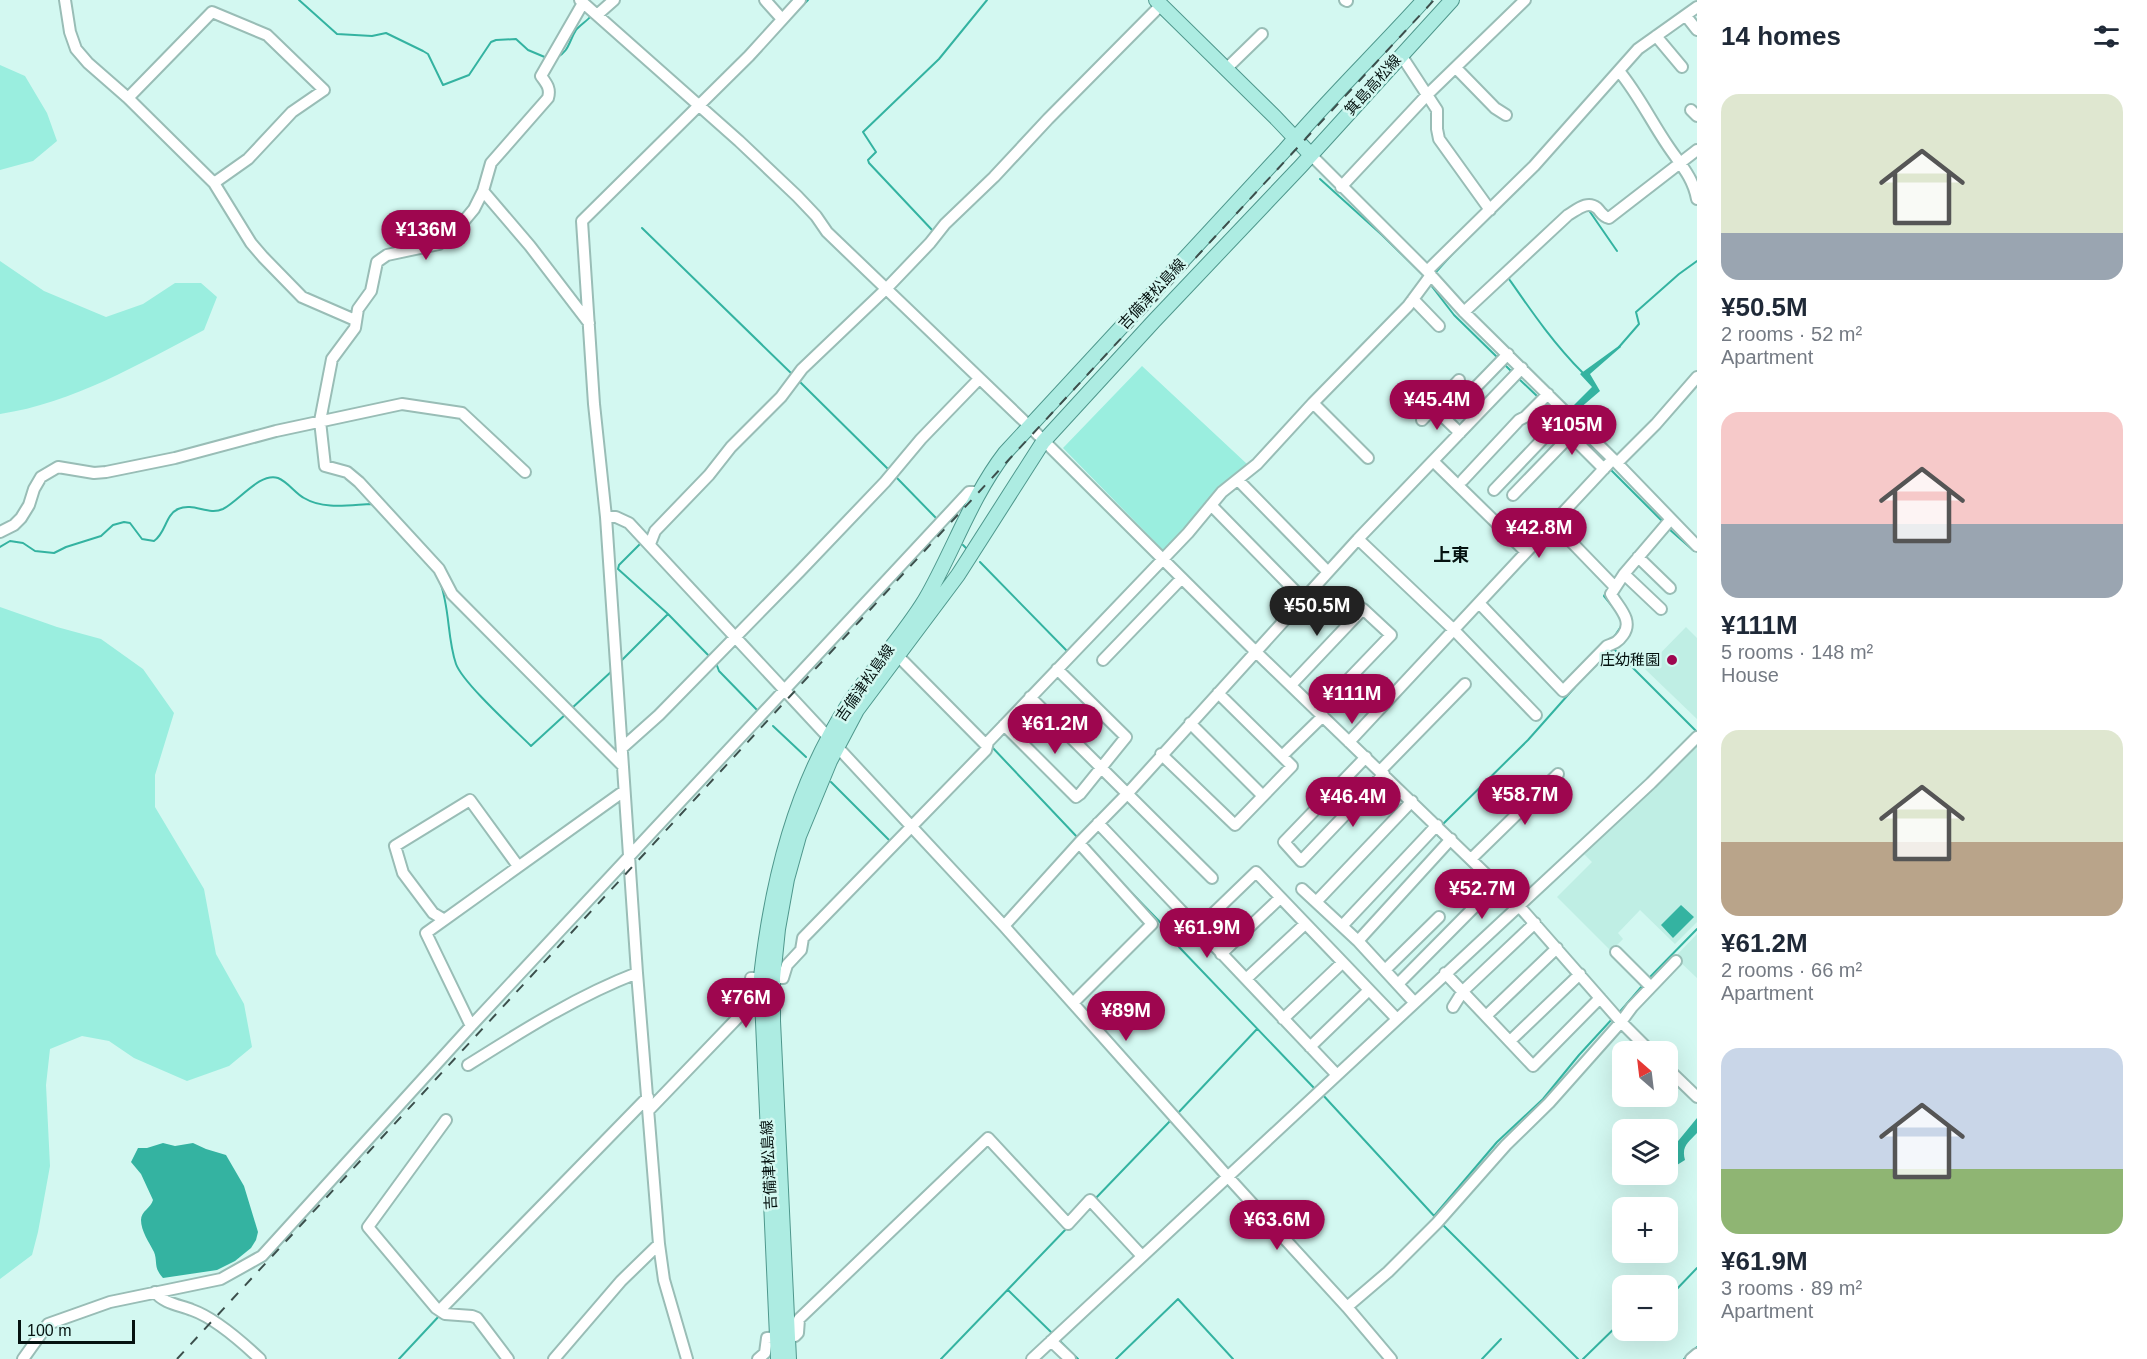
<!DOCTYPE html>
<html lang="en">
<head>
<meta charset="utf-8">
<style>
  body { margin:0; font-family:Helvetica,"Noto Sans JP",sans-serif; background:#f6f6f7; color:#1f2937; height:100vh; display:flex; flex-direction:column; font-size:22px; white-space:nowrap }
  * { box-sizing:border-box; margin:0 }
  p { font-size:20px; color:#747a83 }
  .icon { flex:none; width:33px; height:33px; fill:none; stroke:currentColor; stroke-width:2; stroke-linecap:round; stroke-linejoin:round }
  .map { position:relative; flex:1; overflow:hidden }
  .sheet { display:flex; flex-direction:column; background:#fff; width:450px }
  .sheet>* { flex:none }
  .needle { width:39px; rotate:332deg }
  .fabs { position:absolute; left:1612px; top:1041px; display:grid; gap:12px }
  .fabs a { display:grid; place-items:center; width:66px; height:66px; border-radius:12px; background:#fff; box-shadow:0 6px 24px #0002; font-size:30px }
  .scale { position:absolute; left:18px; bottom:15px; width:117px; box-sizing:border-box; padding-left:6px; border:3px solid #051210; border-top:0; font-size:16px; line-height:21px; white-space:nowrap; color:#051210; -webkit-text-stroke:4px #d3f8f1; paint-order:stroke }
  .price { position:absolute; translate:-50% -51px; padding:0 14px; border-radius:21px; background:#9e064f; color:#fff; font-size:20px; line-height:39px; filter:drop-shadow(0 2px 3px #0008) }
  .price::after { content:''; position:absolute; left:50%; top:36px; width:18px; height:14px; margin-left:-9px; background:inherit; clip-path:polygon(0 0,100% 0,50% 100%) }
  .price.active { background:#222; color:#fff }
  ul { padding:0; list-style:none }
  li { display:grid; align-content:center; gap:12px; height:318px; padding:0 24px }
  li span { display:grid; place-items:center; height:186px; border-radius:18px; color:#555 }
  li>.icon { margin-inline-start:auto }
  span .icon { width:108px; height:108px; fill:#fffc; stroke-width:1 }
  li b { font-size:26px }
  h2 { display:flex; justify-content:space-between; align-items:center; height:72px; padding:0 24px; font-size:26px }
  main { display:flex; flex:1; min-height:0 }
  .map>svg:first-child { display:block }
  .built { fill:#bfeee4 }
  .green { fill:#9aeedf }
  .water { fill:#34b3a1 }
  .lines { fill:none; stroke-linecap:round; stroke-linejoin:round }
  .stream { stroke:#34b3a1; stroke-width:2 }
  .minor-casing { stroke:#99bdb6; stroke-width:14 }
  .major-casing { stroke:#4e978c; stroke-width:16 }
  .minor { stroke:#fff; stroke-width:10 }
  .major { stroke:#adece2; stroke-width:14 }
  .rail { stroke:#3c4f4c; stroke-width:2; stroke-dasharray:10 10; stroke-linecap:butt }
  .poi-dot { fill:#9e064f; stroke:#d3f8f1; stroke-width:2 }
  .labels { text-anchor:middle; stroke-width:5; stroke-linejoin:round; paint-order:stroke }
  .street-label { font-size:15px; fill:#051210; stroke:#d3f8f1 }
  .poi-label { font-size:15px; fill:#051210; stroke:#d3f8f1; text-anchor:end }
  .quarter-label { font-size:18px; font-weight:bold; fill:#051210; stroke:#d3f8f1 }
</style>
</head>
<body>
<main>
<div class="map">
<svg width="1697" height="1359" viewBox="0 0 1697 1359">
  <rect width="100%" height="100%" fill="#d3f8f1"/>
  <path class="built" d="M1686 627 1697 638V719L1645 669Z
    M1697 741V922L1675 944 1640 910 1618 933 1623 939 1611 951 1557 897 1592 862 1581 851Z
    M1697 934V978L1675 957Z"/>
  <path class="green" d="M0 65 25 76 47 113 57 141 33 161 0 170Z
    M0 261 44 291 106 317 143 304 175 283H201L217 297 204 330C139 364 73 403 0 414Z
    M1142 366 1247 464 1167 554 1063 448Z
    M0 607 57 627 101 639 143 669 174 713 155 775V807L204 889 216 954 244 1004 252 1047 229 1066 187 1081 134 1058 109 1041 82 1036 50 1049 46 1085 50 1166 38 1232 32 1255 0 1279Z"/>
  <path class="water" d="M1620 345 1621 347 1590 374 1600 391 1579 409 1572 411 1570 409 1592 387 1580 374Z
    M1681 905 1694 917 1673 938 1661 925Z
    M1697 1118V1133C1689 1142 1681 1146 1685 1160L1677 1165 1668 1164V1152L1671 1146H1674Z
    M163 1143 175 1146 193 1143 206 1149 226 1155 244 1186 258 1232 256 1240 251 1248 235 1261 217 1270 163 1278C153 1267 158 1262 154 1252 149 1242 141 1231 141 1220 141 1211 151 1208 153 1200L141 1174 131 1162 138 1148H147Z"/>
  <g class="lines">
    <path class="stream" d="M299 0 337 34 372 36 386 33 423 51 428 54 443 85 469 75 491 42 496 40 516 39 528 50 547 58
      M801 7 808 0
      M556 58C569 52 569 41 576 30 580 25 587 21 591 16
      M1320 179 1382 235 1425 277
      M1588 209 1617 251
      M642 228 793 375
      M933 231 869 163 868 160 876 152 863 132 939 59 987 0
      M1436 272 1465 240
      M1510 276 1509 279C1532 312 1554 344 1583 373
      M1430 284 1454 315 1499 359
      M1619 347 1639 324 1636 312 1679 274 1697 261
      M1503 363 1512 372
      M1518 378 1538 397
      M799 381 890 471
      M1544 403 1559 418
      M1610 469 1663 522
      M896 477 937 519
      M1669 529 1694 551
      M640 544 619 565 618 569 668 614
      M963 545 968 550
      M0 547 10 541 23 543 35 551 54 553 66 547 101 536 113 525 124 522 130 523 142 539 154 541C166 533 165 515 178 509 194 502 208 516 223 509 239 501 260 472 278 478 288 482 295 493 304 498 324 510 349 505 372 504L390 523
      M980 562 1068 652
      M440 582C450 608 447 638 456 664 463 683 514 729 531 746L567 713
      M1609 587 1604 596 1613 607
      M1614 637 1622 625
      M1613 648 1697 732
      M621 661 668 614 710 657
      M716 663 719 671 758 711
      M1591 670 1613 649
      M571 709 613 670
      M773 726 806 757
      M991 746 1078 838
      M831 782 891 842
      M1443 824 1528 740 1575 687
      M1437 833 1436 834 1444 841
      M1450 847 1489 885
      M1122 883 1159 921 1179 947 1315 1089
      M1495 891 1512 908
      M1516 912 1522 918
      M1649 978 1697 929
      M1617 1015 1643 985
      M1322 1094 1436 1218
      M1178 1113 1257 1029
      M1094 1200 1171 1120
      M1434 1216 1497 1142 1543 1099 1579 1055 1613 1018
      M1442 1224 1578 1359
      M1008 1290 1053 1334
      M1668 1293 1674 1292 1697 1268
      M1059 1340 1078 1359
      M399 1359 440 1315
      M941 1359 1067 1228
      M1116 1359 1178 1299 1233 1359
      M1482 1359 1501 1339
      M1583 1359 1623 1320
      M1684 1359 1697 1347"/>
    <defs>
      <path id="minor" d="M65 0 70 32 76 49 88 63 128 98 214 183 251 243 263 257 302 297 355 320
        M580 0 739 141 797 196 816 216 827 232 1025 422 1256 652 1519 906 1621 1022 1651 1052
        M765 0 782 19
        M1345 0 1347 1
        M583 3 541 76C546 83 551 88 548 98L491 163 483 191 474 209 459 227 439 244 387 255 377 262 371 291 358 309 355 328 332 359 320 421 325 466 347 472 359 482 439 569 452 594 623 766
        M597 15 614 0
        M1686 16 1697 30
        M1656 36 1682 67
        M1401 55 1437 110V129L1439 139 1490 210
        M1456 68 1495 108 1506 115
        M1226 69 1262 34
        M1619 71C1638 94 1651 121 1668 146 1680 164 1693 177 1697 199
        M128 98 212 12 267 35 324 90 292 112 248 159 214 183
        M1691 110 1697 116
        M1311 155 1427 271 1464 312 1613 459 1697 546
        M1341 187 1428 94 1525 0
        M483 191 530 246 589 323
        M1427 271 1534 166 1638 49 1697 7
        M1413 299 1439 326
        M1464 312 1568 215C1577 210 1587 200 1597 208 1602 213 1602 216 1609 218L1697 150
        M1475 388 1508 354
        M1313 403 1368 458
        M1434 408 1460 433
        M1422 420 1459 380
        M1566 431 1604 469
        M1433 461 1526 552
        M1617 463 1656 424 1697 377
        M1238 480 1328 572
        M1463 480 1519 420 1525 417 1548 394
        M1494 490 1558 423 1572 418
        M1513 495 1571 435
        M1211 505 1303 599
        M606 517H616L629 523 1004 926 1228 1177 1347 1307 1391 1359
        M1553 523 1614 586
        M0 532 14 525 21 518 29 505 34 489 41 477 58 467 94 473 106 472 175 458 276 431 402 404 462 413 525 472
        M1358 539 1454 630 1536 715
        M650 544 655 531 709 475 731 447 781 397 802 369 886 289 930 243 945 224 994 177 1048 119 1161 5
        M1638 557 1670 588
        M1624 574 1661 609
        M1479 603 1563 691 1607 646C1615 643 1618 642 1623 635 1634 620 1618 607 1611 594L1624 574 1671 519
        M1103 660 1181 579
        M903 661 987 746
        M1291 685 1363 609 1391 635 1318 711
        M1030 697 1212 878
        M1190 723 1263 796
        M1004 725 1076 797 1080 794 1126 737 1057 669
        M1349 742 1613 459
        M622 748 659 715 800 571 885 482 921 439 979 379
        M1161 754 1235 825 1292 766 1218 693
        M1282 756 1323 716
        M1366 757 1284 842 1301 861 1384 774
        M1380 771 1465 684
        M1098 823 1337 1075
        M1471 859 1558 774
        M1302 889 1358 941 1414 1002
        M1316 902 1412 801
        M443 919 433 913 403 873 395 846 470 800 518 866
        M1004 926 1079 843 1128 793 1358 539 1522 368
        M1342 926 1437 825
        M1198 928 1256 872 1397 1019
        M1358 941 1451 839
        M1616 952 1651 987
        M1221 954 1280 898
        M1385 970 1439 917
        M1445 973 1533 1066 1600 998
        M1246 979 1305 924
        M1398 984 1497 884
        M1073 1003 1152 924 1079 843
        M1453 1007 1463 991 1535 923
        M1486 1016 1557 948
        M1283 1019 1342 963
        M471 1026 426 933 624 791
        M1510 1041 1580 974
        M1310 1047 1369 990
        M468 1065C522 1031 577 996 637 973
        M1668 1069 1697 1097
        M649 1110 749 1006 751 978H783L787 965 801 950 803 938 986 750 988 742 1188 533 1222 492 1257 464 1313 403 1408 306 1431 275
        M446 1120 368 1227 436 1308 445 1314 472 1316 477 1318 508 1359
        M155 1292C163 1303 179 1305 192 1310 215 1318 242 1342 260 1359
        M1347 1307 1388 1272 1437 1223 1506 1145 1549 1103 1621 1022 1632 1007 1676 961
        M440 1310 648 1097
        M1051 1341 1070 1359
        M23 1359 48 1324 110 1302 221 1279 262 1256 471 1026 969 492H980
        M554 1359 621 1281 659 1244
        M687 1359 664 1280 659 1244 637 973 606 517 594 404 582 221 749 56 800 0
        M758 1359 765 1353 767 1338 795 1336 798 1333 799 1319 988 1138 1068 1224 1090 1200 1142 1256
        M1032 1359 1651 783 1697 737
        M1691 1359 1697 1354"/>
      <path id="major" d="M1156 0 1275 117 1311 155
        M778 1359 761 977C772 880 795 786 849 703 873 668 903 636 925 600 953 552 971 497 1005 453L1285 150C1329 98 1378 51 1424 0
        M789 1359 773 1021V978L778 929 787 879 799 836 830 761 857 710 958 575 1043 442 1154 321 1301 166 1452 0"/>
    </defs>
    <use href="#minor" class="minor-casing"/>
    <use href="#major" class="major-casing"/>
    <use href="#minor" class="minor"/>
    <use href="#major" class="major"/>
    <path class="rail" d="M177 1359 1434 0"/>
  </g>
  <circle class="poi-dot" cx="1672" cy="660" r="6"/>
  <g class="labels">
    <g class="street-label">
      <text transform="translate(1373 85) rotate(-48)" y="5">箕島高松線</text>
      <text transform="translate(1152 294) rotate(-47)" y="5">吉備津松島線</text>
      <text transform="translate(865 683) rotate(-55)" y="5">吉備津松島線</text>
      <text transform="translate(769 1165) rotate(-93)" y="5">吉備津松島線</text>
    </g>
    <g class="poi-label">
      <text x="1660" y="665">庄幼稚園</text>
    </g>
    <g class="quarter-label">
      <text x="1451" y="561">上東</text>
    </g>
  </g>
</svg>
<div class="fabs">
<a><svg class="needle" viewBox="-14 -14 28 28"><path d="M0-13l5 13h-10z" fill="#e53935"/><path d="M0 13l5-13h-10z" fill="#747a83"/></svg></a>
<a><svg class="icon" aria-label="layers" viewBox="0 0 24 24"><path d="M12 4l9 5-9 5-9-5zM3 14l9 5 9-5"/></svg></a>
<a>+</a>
<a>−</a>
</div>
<div class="scale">100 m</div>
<b class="price" style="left:426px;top:261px">¥136M</b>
<b class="price" style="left:1437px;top:431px">¥45.4M</b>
<b class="price" style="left:1572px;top:456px">¥105M</b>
<b class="price" style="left:1539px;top:559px">¥42.8M</b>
<b class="price active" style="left:1317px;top:637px">¥50.5M</b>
<b class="price" style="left:1352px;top:725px">¥111M</b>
<b class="price" style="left:1055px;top:755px">¥61.2M</b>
<b class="price" style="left:1525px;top:826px">¥58.7M</b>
<b class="price" style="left:1353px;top:828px">¥46.4M</b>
<b class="price" style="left:1482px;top:920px">¥52.7M</b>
<b class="price" style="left:1207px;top:959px">¥61.9M</b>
<b class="price" style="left:746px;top:1029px">¥76M</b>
<b class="price" style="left:1126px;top:1042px">¥89M</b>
<b class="price" style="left:1277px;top:1251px">¥63.6M</b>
</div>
<section class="sheet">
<h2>14 homes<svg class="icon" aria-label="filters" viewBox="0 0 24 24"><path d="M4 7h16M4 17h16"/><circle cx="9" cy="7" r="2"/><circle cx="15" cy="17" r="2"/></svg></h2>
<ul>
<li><span style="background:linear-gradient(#dfe7d0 75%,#9aa5b1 0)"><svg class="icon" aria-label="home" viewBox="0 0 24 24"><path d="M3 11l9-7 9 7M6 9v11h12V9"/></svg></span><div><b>¥50.5M</b><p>2 rooms · 52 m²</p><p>Apartment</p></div></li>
<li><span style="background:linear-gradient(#f6c9c9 60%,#9aa5b1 0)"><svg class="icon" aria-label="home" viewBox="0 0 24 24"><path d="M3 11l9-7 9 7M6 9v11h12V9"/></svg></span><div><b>¥111M</b><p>5 rooms · 148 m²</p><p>House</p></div></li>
<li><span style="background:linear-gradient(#dfe7d0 60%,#b9a48a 0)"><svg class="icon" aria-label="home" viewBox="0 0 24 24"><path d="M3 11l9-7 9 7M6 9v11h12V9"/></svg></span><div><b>¥61.2M</b><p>2 rooms · 66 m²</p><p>Apartment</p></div></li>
<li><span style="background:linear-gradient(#c9d6e8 65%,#8fb573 0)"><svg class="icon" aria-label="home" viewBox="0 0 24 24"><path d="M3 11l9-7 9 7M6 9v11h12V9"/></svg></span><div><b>¥61.9M</b><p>3 rooms · 89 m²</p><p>Apartment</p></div></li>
</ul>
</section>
</main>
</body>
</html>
